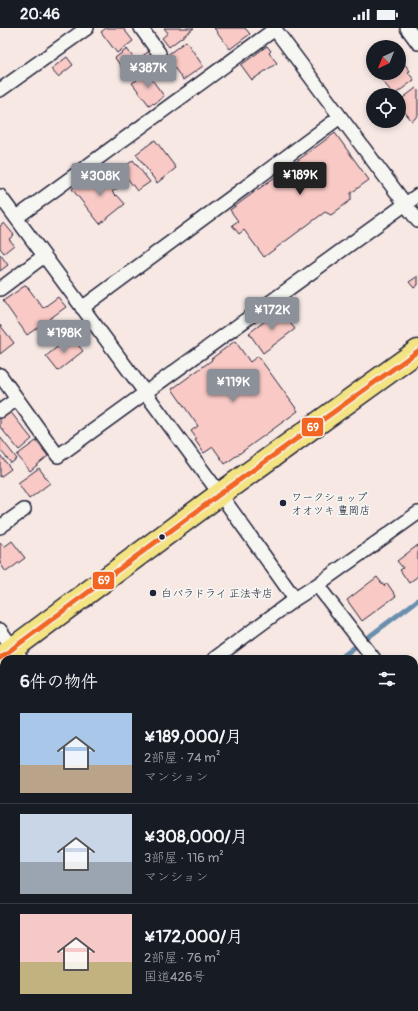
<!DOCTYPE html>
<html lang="ja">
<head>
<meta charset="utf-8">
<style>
  body { margin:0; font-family:Pangolin,"Klee One",sans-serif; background:#242831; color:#f1f3f6; height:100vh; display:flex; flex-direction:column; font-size:15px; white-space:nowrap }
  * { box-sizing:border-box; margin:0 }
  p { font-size:13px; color:#9ea1a6 }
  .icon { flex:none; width:22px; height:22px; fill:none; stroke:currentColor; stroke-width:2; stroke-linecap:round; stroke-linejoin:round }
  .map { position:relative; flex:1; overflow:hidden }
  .drawer { position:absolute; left:0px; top:627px; width:418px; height:356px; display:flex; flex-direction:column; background:#171b24; border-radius:12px 12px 0 0; box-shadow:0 2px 6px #0003 }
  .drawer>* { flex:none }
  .needle { width:26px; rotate:223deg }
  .tools { position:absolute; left:366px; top:12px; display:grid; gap:8px }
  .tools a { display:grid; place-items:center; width:40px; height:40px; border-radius:50%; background:#171b24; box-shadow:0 2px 6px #0003; font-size:20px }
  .price { position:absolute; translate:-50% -34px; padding:0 9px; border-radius:4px; background:#8c9099; color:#fff; font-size:13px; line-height:26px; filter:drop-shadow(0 1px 2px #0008) }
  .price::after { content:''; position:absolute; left:50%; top:24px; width:12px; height:9px; margin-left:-6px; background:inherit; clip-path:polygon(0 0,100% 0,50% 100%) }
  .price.selected { background:#222; color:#fff }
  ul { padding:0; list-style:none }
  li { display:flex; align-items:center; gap:12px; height:100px; padding:0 20px }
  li+li { border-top:1px solid #363941 }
  li span { display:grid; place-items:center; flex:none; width:112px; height:80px; border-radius:0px; color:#555 }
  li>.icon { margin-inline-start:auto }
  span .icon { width:48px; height:48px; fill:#fffc; stroke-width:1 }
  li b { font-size:17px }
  h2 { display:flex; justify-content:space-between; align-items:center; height:48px; padding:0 20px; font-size:17px }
  .status { display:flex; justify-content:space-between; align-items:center; height:28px; padding:0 20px; background:#171b24; direction:ltr }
  .status svg { height:11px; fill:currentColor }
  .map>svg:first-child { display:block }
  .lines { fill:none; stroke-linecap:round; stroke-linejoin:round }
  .stream { stroke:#6b8fae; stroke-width:5 }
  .building { fill:#f9c9c5; stroke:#22223b }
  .minor-casing { stroke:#22223b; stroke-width:16 }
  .tertiary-casing { stroke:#22223b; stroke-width:20 }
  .trunk-casing { stroke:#22223b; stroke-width:25 }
  .minor { stroke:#f6f6f2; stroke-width:13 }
  .tertiary { stroke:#f6f6f2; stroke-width:17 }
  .trunk { stroke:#f4e382; stroke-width:22 }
  .bus-1-casing { stroke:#f6f6f2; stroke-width:8 }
  .bus-1 { stroke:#f26522; stroke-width:5 }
  .poi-dot { fill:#22223b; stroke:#f6f6f2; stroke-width:1.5 }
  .labels { text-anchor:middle; stroke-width:3.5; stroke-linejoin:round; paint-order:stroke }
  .poi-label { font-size:11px; fill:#22223b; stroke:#f6f6f2; text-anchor:start }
  .line-badge { stroke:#f6f6f2; stroke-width:1.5 }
  .badge-label { font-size:11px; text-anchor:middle; font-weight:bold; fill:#fff }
</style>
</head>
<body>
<div class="status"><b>20:46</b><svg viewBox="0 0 49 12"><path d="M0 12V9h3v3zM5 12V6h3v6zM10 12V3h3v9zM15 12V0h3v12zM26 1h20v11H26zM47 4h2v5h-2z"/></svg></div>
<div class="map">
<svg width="418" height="983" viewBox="0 0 418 983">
  <rect width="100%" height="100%" fill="#f7e8e4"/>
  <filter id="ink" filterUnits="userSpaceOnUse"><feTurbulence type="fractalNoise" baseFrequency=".025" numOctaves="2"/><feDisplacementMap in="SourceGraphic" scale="8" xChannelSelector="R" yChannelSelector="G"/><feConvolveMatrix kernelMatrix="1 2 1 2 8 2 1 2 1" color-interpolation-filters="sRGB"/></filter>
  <g filter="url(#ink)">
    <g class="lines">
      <path class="stream" d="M339 631 418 572
        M0 884 4 881"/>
    </g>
    <path class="building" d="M106 0H123L133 13 117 25 101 4Z
      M164 0H194L169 19 162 10 168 5Z
      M214 0H245L250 6 230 21Z
      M186 13 203 38 183 52 166 28Z
      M267 18 271 23 269 25 277 35 252 52 241 37Z
      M127 21 140 39 128 48 115 30Z
      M151 22 156 29 145 37 143 34 144 33 141 29Z
      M67 29 73 37 58 49 51 41Z
      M403 34 410 43 408 44 414 52 394 67 381 51 389 45H399V37Z
      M147 45 164 68 154 76 153 75 149 77 132 55 137 52 135 50 140 46 142 49Z
      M416 60 418 62V88L412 93 399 77V73Z
      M335 105 369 152 351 165V172L331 187 325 184 264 229 244 202 239 206 232 197 238 193 230 182Z
      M155 112 176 140 157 155 136 126Z
      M133 132 150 154 137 163 121 142Z
      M108 145 119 159 112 164 116 168 117 167 125 176 100 196 72 161 85 151 89 156 95 152 96 154Z
      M4 195 14 207 9 211 14 217 4 225 0 220V198Z
      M0 226 8 237 0 243Z
      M418 248V257L414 260 409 254Z
      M26 257 43 280 58 269 66 279 27 307 3 273Z
      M280 282 295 301 263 325 249 305Z
      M0 297 14 315 0 326Z
      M71 308 83 323 58 343 46 328Z
      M235 313 250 334 258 328 298 383 225 436 213 419 204 425 195 412 197 411 191 403 198 398 172 361 212 332 211 331Z
      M9 382 32 411 19 422 0 399V390Z
      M0 409 17 431 11 435 0 422Z
      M36 413 48 428 30 443 17 427Z
      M0 427 11 441 0 449Z
      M39 440 50 455 29 471 18 455Z
      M12 513 25 530 6 544 0 535V514L4 519Z
      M418 517V548L409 555 400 542 403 540 397 533Z
      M377 549 384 558 387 555 396 568 362 593 347 572Z
      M414 730 418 735V751L414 754Z
      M3 755 4 757V776L0 779V757Z
      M0 811 4 816 3 817 4 823 3 824 4 826V837L0 840Z
      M414 860 418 864V899L414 895Z
      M0 916 4 921V928L0 931Z
      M112 979H136L139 983H107Z"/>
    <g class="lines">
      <defs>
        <path id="minor" d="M141 0 159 25
          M274 0 418 193
          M407 0 418 15
          M0 62 87 0
          M0 168 220 466 295 571
          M16 190 275 1
          M0 261 44 228
          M82 280 340 89
          M0 347 58 428 418 167
          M0 383 17 371
          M0 499 24 482
          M317 557 374 631
          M0 602 21 631
          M214 631 295 571 317 557 418 485
          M414 683 418 689
          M0 737 4 734
          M0 853 4 850
          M159 979 162 983
          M267 979 272 983"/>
        <path id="tertiary" d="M414 802 418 798
          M219 983 223 979"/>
        <path id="trunk" d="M0 630 220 466 418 323"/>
      </defs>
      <use href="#minor" class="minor-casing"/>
      <use href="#tertiary" class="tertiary-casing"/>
      <use href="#trunk" class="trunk-casing"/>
      <use href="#minor" class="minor"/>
      <use href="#tertiary" class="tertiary"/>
      <use href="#trunk" class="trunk"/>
      <defs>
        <path id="bus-1" d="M0 630 220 466 418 323"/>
      </defs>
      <use href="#bus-1" class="bus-1-casing"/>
      <use href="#bus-1" class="bus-1"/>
    </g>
  </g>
  <g class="poi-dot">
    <circle cx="283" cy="475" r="4"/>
    <circle cx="162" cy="509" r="3.5"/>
    <circle cx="153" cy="565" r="4"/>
  </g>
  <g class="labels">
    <g class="poi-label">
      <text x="291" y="473">ワークショップ<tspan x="291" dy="13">オオツキ 豊岡店</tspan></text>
      <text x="161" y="569">白バラドライ 正法寺店</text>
    </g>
  </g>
  <g class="line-badge">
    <rect x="301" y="389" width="23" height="20" rx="4" fill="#f26522"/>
    <rect x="92" y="543" width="23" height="19" rx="4" fill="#f26522"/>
  </g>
  <g class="badge-label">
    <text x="313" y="403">69</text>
    <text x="104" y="556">69</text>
  </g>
</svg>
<div class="tools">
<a><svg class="needle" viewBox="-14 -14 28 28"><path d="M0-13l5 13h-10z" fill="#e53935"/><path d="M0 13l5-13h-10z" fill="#9ea1a6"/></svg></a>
<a><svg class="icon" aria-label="locate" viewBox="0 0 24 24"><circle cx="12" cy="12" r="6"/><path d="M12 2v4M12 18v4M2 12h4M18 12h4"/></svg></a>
</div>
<b class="price" style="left:148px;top:61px">¥387K</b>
<b class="price selected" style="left:300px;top:168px">¥189K</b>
<b class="price" style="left:100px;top:169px">¥308K</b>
<b class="price" style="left:272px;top:303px">¥172K</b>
<b class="price" style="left:64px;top:326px">¥198K</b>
<b class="price" style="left:233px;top:375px">¥119K</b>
<section class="drawer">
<h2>6件の物件<svg class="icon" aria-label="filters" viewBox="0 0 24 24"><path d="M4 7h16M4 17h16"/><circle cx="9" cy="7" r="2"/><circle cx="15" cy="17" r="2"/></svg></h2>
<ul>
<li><span style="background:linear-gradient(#a9c7e8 65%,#b9a48a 0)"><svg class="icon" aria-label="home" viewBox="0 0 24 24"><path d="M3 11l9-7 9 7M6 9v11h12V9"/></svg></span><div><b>¥189,000/月</b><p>2部屋 · 74 m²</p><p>マンション</p></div></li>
<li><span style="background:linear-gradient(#c9d6e8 60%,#9aa5b1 0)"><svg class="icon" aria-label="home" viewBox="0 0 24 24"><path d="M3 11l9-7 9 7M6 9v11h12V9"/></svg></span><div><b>¥308,000/月</b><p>3部屋 · 116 m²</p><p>マンション</p></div></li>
<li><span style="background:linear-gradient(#f6c9c9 60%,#c2b280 0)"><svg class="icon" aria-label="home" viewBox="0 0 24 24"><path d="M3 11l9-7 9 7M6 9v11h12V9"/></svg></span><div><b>¥172,000/月</b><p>2部屋 · 76 m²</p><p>国道426号</p></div></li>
</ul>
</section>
</div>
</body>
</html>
